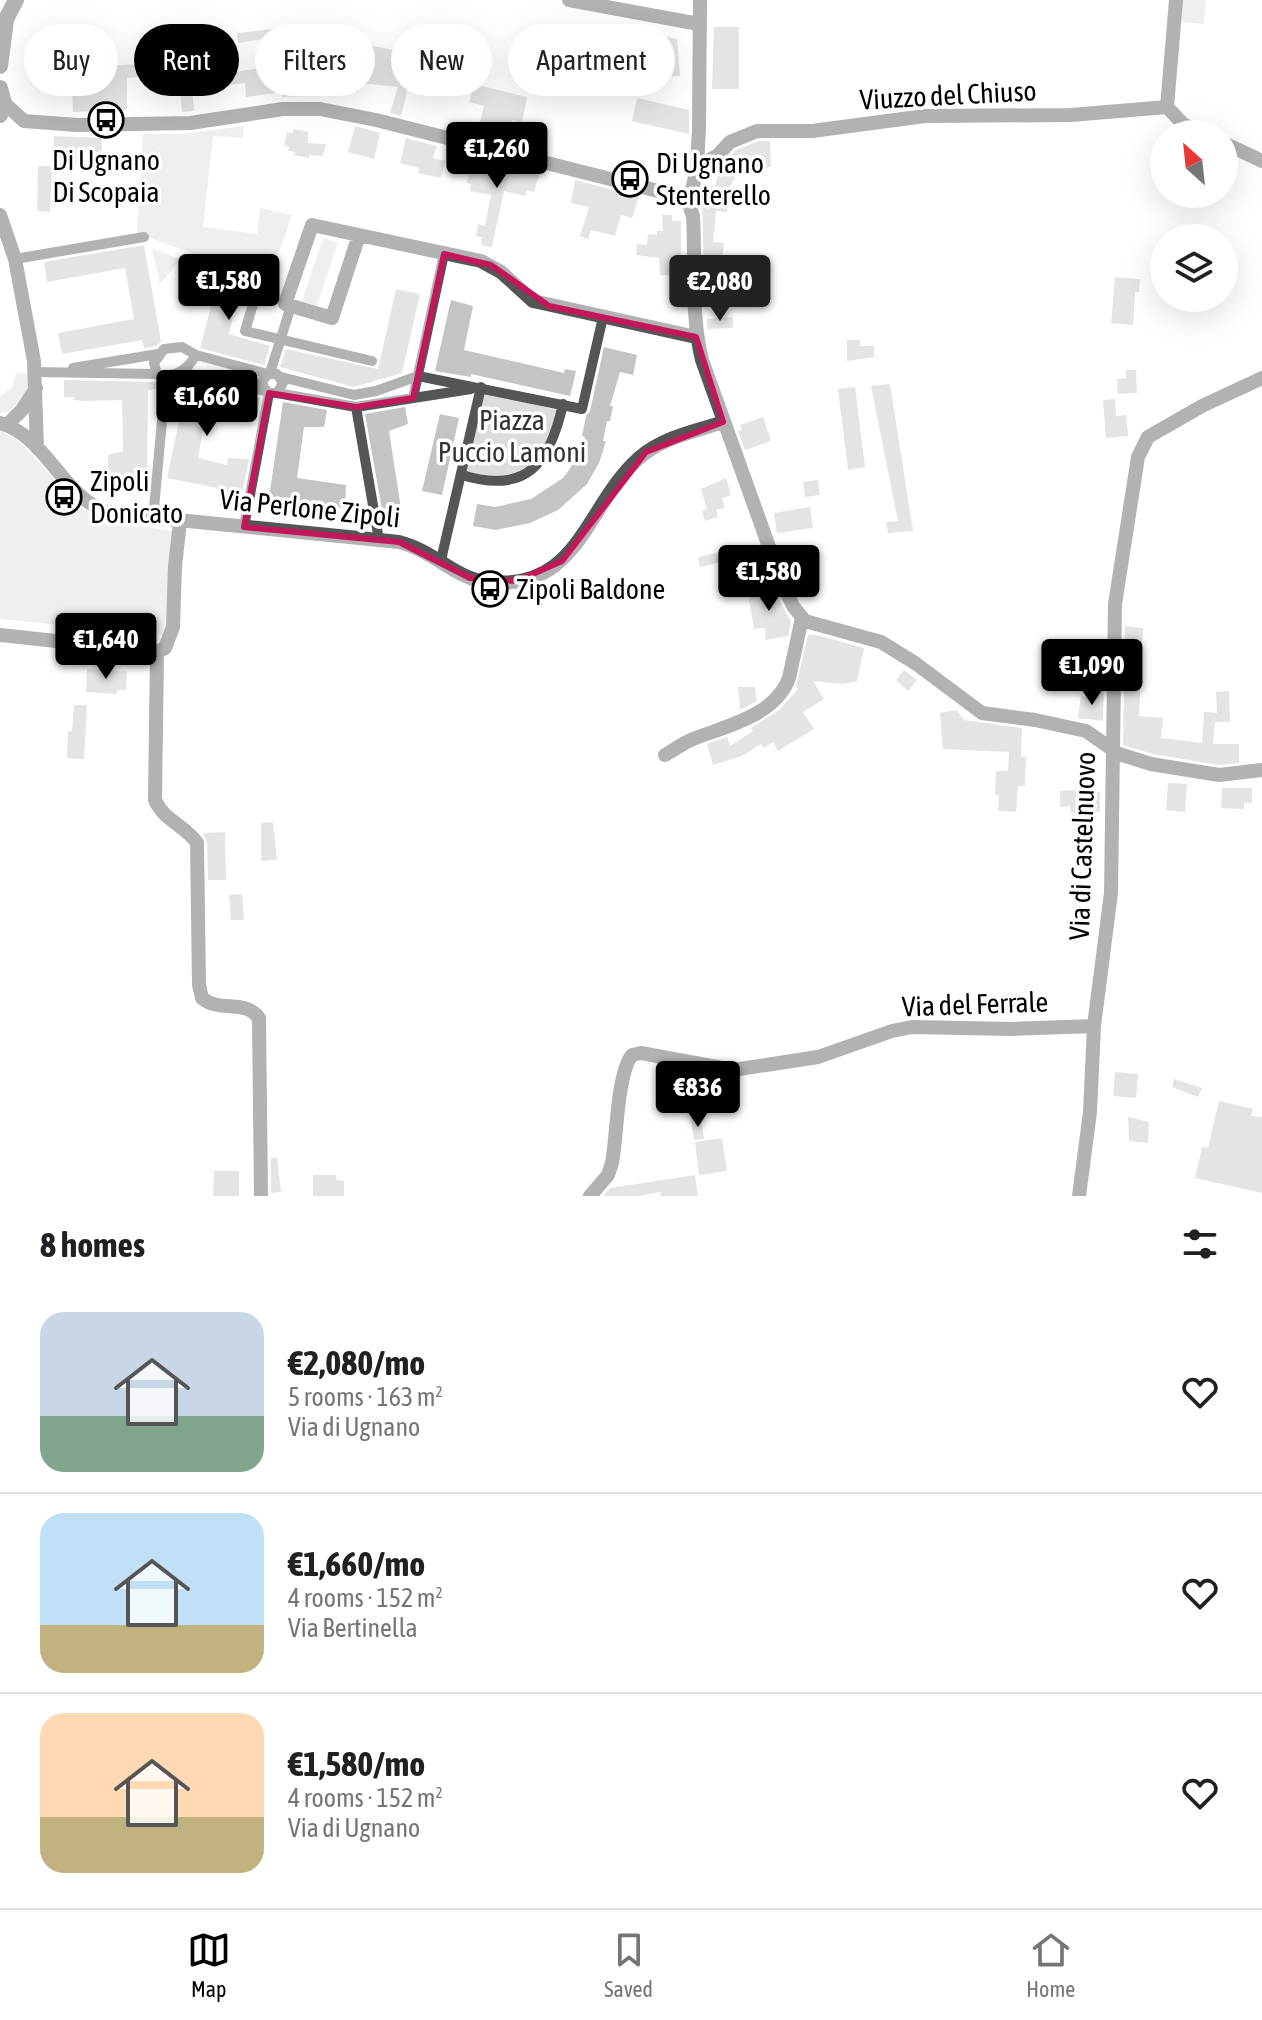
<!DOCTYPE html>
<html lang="en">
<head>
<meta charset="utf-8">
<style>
  body { margin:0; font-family:"Asap Condensed",sans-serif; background:#f6f6f6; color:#202124; height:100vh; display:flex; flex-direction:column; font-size:30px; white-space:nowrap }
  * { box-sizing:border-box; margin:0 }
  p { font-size:26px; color:#757577 }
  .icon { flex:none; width:44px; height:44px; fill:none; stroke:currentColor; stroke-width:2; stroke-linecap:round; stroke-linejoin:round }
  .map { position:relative; height:1196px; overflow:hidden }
  .panel { display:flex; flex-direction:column; background:#fff; flex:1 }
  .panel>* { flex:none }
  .hud { position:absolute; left:24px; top:24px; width:800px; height:72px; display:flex; gap:16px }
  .needle { width:52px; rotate:333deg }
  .buttons { position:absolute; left:1150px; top:120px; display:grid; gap:16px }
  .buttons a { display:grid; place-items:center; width:88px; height:88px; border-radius:50%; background:#fff; box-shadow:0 8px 32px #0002; font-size:40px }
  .price { position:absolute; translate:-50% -68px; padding:0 18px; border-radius:8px; background:#000; color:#fff; font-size:26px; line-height:52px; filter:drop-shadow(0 2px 4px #0008) }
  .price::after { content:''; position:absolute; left:50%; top:48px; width:24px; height:18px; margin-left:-12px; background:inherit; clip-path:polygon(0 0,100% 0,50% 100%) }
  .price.selected { background:#222; color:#fff }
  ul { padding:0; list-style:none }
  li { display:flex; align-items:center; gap:24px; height:200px; padding:0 40px }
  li+li { border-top:2px solid #e0e0e0 }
  li span { display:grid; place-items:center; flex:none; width:224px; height:160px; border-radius:24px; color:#555 }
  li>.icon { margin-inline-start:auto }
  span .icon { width:96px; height:96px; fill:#fffc; stroke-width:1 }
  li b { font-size:34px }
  h2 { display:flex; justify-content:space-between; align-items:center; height:96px; padding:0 40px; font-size:34px }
  .tag { padding:0 28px; border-radius:36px; background:#fff; box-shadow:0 8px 32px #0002; font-size:28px; line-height:72px }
  .tag.selected { background:#000; color:#fff }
  .menu { display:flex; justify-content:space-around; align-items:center; height:112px; border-top:2px solid #e0e0e0; background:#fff; font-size:22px; color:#757577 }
  .menu a { display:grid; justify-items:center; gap:4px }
  .menu .selected { color:#000 }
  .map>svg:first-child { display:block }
  .green { fill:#dcdcdc }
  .building { fill:#c4c4c4 }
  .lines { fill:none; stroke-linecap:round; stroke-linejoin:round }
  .pedestrian { stroke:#555; stroke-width:10 }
  .minor { stroke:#555; stroke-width:14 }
  .tertiary { stroke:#555; stroke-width:16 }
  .marked { fill:none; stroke:#c2185b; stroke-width:6; stroke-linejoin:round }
  .labels { text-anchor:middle; stroke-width:7; stroke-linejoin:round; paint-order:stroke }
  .street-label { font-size:28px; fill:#000; stroke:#fff }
  .poi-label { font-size:28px; fill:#000; stroke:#fff; text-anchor:start }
  .park-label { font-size:28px; fill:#333; stroke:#fff }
</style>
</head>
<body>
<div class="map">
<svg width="1262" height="1196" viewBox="0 0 1262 1196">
  <rect width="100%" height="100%" fill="#fff"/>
  <path class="green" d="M1182 0H1206L1204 24 1180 22Z
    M244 126 243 138 213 136 203 227 257 234 260 208 292 215 269 281 137 233 143 134H183Z
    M323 238 338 243 317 306 302 301Z
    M152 249 181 259 160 284Z
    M16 373 29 374C28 395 20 408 0 414V397L12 387Z
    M484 393 558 410C540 466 530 482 467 473Z
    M0 430 21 443 80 508 116 522 177 532 164 635 0 619Z"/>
  <path class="building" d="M714 27H739V89H712Z
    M283 28 284 42 263 43V39L238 43 237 33Z
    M651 33 677 39 680 76H655L654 55 647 53Z
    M363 44 404 52 459 68 461 62 486 70 482 86 527 97 522 123 512 120 507 143 477 135 484 106 469 102 474 85 410 67 406 97 401 116 390 113 398 87 359 83 358 92 331 90 333 73H325L327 58 363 61Z
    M184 57 185 69 233 65 234 72 269 67V71L306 70 307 96 282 97V92L246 97 245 83 192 90 194 111 182 112 180 91 176 92 175 77 166 78 164 59Z
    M140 64 141 77 127 78V110L73 112 72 89H77V67Z
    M637 98 689 110V134L632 121Z
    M355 126 380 133 374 159 348 152Z
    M293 129 308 132V143L326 144 323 156 309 155V158L294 155 295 152 288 151 289 147 284 146 287 132 293 133Z
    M54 136 102 138 101 166 54 162Z
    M406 138 437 146 433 158 445 161 441 178 418 173 419 168 400 163Z
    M759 141H770L771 167 753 169 744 174 740 168 730 187 727 212 716 211 713 242 724 243 720 277 704 276 702 197 705 185 715 186 721 165 736 150Z
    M473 155 539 175 534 192 527 190 525 196 504 191 492 247 481 245 482 237 476 236 478 224 485 226 491 195 470 191 471 184 467 183Z
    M38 166H52L50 212 37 211Z
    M575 180 639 197 632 218 621 215 615 236 591 230 588 239 580 236 589 207 571 203Z
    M662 215H672V221H681V275H660L659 258 636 255 637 244 647 245 648 234 657 235V231H663Z
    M144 245 161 342 156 346 144 348 142 340 62 354 58 333 134 319 125 268 47 282 44 262Z
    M741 257 757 258V262H761L759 288 742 287Z
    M222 265 243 272 229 334 270 346 264 365 200 348Z
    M1115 277 1140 279 1139 292H1135L1133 325 1111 323Z
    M396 289 420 294 402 373 354 387 280 367 286 349 378 369Z
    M451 300 473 306 464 350 564 373 565 369 576 371 570 396 471 374V377L435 371Z
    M733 317V328L707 329V319Z
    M847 340H860V346H874V357L847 361Z
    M604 347 637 355 633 375 620 372 610 406H613L610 421H607L603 441H606L599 463 587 484 558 510 530 523 496 530 473 526 477 504 495 507 531 499 563 478 569 470 579 454 585 437 582 436 586 416 590 411Z
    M1126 370H1136L1137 393 1118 394 1117 379 1126 378Z
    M64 380 156 382V389L148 390 147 476H113L114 473 108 472V455L123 451 122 400 84 401 74 400V397H64Z
    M184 381 260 398 256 417 207 409 198 458 227 465 228 458 249 459 242 493 167 478 185 393 176 391 178 382Z
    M890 384 913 531 888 533 886 522 898 521 871 386Z
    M855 387 865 467 848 470 838 389Z
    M1115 399 1116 416 1126 415 1128 436 1106 438 1103 400Z
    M283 402 327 410 324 427H304L297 478 346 485 345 508 269 498Z
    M405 407 408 424 389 431 401 509 383 515 365 414Z
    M440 414 459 418 442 495 422 491Z
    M763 417 771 441 745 450 738 431 742 430 740 425Z
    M726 478 731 495 722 498 725 508 716 510 718 517 705 521 702 511 707 509 701 489Z
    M818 480 820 495 805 497 803 482Z
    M810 507 813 528 777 533 774 513Z
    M755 544 758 558 740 562V558L700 567 698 557Z
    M772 586 791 622 788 636 766 640 765 628 754 629 747 589Z
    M1125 626 1143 628 1139 716 1163 718 1161 738 1202 743 1204 712 1217 713 1216 692 1229 691 1230 722H1215L1213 744H1239V763L1218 765 1153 754 1123 745Z
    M808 635H817L864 648 857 681 842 684 813 681 824 699 803 712 814 729 778 751 773 742 764 748 761 744 742 756 713 765 707 744 727 737 730 746 753 731 751 728 779 710 798 689 796 686Z
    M87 669 127 671 126 690H117V694L86 692Z
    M904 670 917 680 908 691 896 680Z
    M738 687H755L757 701 740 710Z
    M1096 689 1104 690 1103 721 1078 718 1081 696 1094 698Z
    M74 705H87L84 759 67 758 68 731H72Z
    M956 710 964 720 1022 728 1021 756 1026 757 1025 786H1018L1016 812 998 811 999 795H995L996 771H1008L1009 752 943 749 940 713Z
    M1168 783 1187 784 1185 812 1166 810Z
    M1222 788H1252V803H1244V809L1221 808Z
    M1077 790 1100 792V812H1071L1070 806 1060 807V791Z
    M273 822 277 860 261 861V823Z
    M225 832 226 880H208L207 843 203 833Z
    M242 894 244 920H231L229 895Z
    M1115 1072 1138 1074 1136 1098 1113 1096Z
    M1174 1079 1202 1088 1198 1097 1172 1087Z
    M1219 1101 1253 1109 1251 1116 1262 1117V1193L1195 1178 1202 1147 1208 1148Z
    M701 1117 704 1139 694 1140 691 1119Z
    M1128 1117 1149 1122 1148 1143 1129 1141Z
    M722 1138 727 1171 699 1175 695 1142Z
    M271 1158H277L281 1192 271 1193Z
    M214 1171H239V1196H213Z
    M313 1175H336V1180L344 1181V1196H313Z
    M695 1175 698 1196H661L660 1192 639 1196H603L610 1188Z"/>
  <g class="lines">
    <path class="pedestrian" d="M15 259 144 237
      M254 301 245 331 372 361
      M196 355 268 374H277L283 383 277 393H269L264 388 262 382 268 374
      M73 368 158 354
      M35 372 157 374C175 379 187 370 196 355L182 347 164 349 154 363 157 374
      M182 372 265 391
      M270 373 291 306
      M281 377 354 395 376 391 418 376 582 409 603 317
      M277 393 356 407 471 389
      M413 398 444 254
      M356 407 379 540
      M462 475C527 495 550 463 563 404
      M153 519 166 377
      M244 527 269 393
      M441 560 481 387"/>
    <path class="minor" d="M569 0 699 24
      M4 103 24 121 77 125 190 123 283 109H320L376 120 678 196 689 205 693 216C696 265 690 311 702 360L782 583 793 606 805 621 881 642 915 663 982 713 1035 720 1086 731 1119 754 1151 764 1219 775 1262 770
      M1167 107 1176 0
      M1167 107 1183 124 1204 134
      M1224 143 1262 161
      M697 167 718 155 730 142 757 131H812L925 116 1071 115 1167 107
      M689 205 697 167 699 128 700 0
      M0 215 15 259 34 361 37 448
      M359 235 332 318 285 304 312 225 481 261 501 272 533 301 696 337
      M0 423C46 436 61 495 108 513L399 542C431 550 454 576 481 581 579 596 584 507 639 458 663 437 694 432 723 422
      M7 425 22 410 36 388
      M0 635 157 652 165 648 173 627 175 566 180 522
      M157 652 155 800C164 821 185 825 197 843L199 985 202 998C219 1013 246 999 259 1018L261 1196
      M665 755C674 750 683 743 693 739 726 726 775 716 789 678L802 618
      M590 1196 608 1175 612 1163C617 1137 617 1074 632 1055L641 1053 733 1070 818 1057 892 1031 912 1027 1012 1029 1094 1026
      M1079 1196 1090 1112 1094 1026 1111 893 1115 604 1138 457 1148 437 1202 406 1262 378"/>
    <path class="tertiary" d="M2 27 16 0
      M0 66 6 20
      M0 88 4 103 0 115"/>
  </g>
  <path d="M0 0H1262V1196H0ZM444 254 491 265 549 306 696 337 723 422 646 452 562 561 517 581 470 578 399 542 244 527 269 393 356 407 413 398Z" fill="#fff" fill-opacity=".55" fill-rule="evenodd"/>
  <path class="marked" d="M444 254 491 265 549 306 696 337 723 422 646 452 562 561 517 581 470 578 399 542 244 527 269 393 356 407 413 398Z"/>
  <defs>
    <symbol id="bus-ring" viewBox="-11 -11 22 22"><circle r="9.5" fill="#fff" stroke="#000" stroke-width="1.5"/><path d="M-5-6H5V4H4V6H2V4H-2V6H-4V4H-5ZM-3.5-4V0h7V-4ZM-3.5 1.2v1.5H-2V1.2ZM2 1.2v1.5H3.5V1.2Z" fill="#000"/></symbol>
  </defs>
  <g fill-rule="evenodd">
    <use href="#bus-ring" x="86" y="100" width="40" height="40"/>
    <use href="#bus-ring" x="610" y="159" width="40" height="40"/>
    <use href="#bus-ring" x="44" y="477" width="40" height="40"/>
    <use href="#bus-ring" x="470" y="569" width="40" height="40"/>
  </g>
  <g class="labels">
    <g class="street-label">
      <text transform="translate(948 95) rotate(-3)" y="10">Viuzzo del Chiuso</text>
      <text transform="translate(310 508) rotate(6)" y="10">Via Perlone Zipoli</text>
      <text transform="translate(1082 846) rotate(-88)" y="10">Via di Castelnuovo</text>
      <text transform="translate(975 1004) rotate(-2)" y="10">Via del Ferrale</text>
    </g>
    <g class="poi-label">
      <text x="106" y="170" text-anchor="middle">Di Ugnano<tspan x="106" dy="32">Di Scopaia</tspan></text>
      <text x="656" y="173">Di Ugnano<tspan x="656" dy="32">Stenterello</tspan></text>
      <text x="90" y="491">Zipoli<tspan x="90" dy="32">Donicato</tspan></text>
      <text x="516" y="599">Zipoli Baldone</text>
    </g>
    <g class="park-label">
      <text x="512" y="430">Piazza<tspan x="512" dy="32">Puccio Lamoni</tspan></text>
    </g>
  </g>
</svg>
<div class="buttons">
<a><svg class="needle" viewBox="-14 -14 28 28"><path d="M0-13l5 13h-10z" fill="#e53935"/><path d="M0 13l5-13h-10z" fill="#757577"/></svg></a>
<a><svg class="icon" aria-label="layers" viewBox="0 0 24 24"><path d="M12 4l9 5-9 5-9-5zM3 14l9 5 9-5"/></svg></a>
</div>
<b class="price" style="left:497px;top:190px">€1,260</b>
<b class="price" style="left:229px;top:322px">€1,580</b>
<b class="price selected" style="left:720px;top:323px">€2,080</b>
<b class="price" style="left:207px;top:438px">€1,660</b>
<b class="price" style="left:769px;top:613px">€1,580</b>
<b class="price" style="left:106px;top:681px">€1,640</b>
<b class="price" style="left:1092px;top:707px">€1,090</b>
<b class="price" style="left:698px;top:1129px">€836</b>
<div class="hud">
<a class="tag">Buy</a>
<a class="tag selected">Rent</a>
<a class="tag">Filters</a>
<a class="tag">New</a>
<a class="tag">Apartment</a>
</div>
</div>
<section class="panel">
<h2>8 homes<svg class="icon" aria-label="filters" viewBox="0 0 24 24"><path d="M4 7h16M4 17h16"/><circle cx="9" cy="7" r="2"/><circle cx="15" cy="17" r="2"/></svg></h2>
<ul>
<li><span style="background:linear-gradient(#c9d6e8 65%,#7fa58c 0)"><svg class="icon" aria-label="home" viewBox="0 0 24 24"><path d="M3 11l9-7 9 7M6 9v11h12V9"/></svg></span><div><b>€2,080/mo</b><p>5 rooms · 163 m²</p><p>Via di Ugnano</p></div><svg class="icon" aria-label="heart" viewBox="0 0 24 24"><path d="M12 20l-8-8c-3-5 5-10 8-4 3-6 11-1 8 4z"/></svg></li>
<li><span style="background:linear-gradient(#bfe0f5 70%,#c2b280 0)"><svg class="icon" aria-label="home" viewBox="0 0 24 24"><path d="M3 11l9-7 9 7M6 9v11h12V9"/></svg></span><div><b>€1,660/mo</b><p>4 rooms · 152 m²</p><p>Via Bertinella</p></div><svg class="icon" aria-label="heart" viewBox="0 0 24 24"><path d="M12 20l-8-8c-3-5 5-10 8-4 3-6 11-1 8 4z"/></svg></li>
<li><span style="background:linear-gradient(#ffd9b3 65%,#c2b280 0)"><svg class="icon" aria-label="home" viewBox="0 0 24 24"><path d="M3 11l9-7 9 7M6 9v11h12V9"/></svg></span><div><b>€1,580/mo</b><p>4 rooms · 152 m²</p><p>Via di Ugnano</p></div><svg class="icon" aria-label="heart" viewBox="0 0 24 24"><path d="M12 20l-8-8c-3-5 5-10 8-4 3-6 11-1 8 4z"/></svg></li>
</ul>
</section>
<nav class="menu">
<a class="selected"><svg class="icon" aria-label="map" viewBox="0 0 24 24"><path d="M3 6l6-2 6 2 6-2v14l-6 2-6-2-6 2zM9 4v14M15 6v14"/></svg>Map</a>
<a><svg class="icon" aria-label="saved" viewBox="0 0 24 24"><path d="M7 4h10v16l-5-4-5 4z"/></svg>Saved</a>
<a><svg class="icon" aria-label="home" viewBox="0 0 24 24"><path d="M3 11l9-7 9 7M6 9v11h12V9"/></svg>Home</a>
</nav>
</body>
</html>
